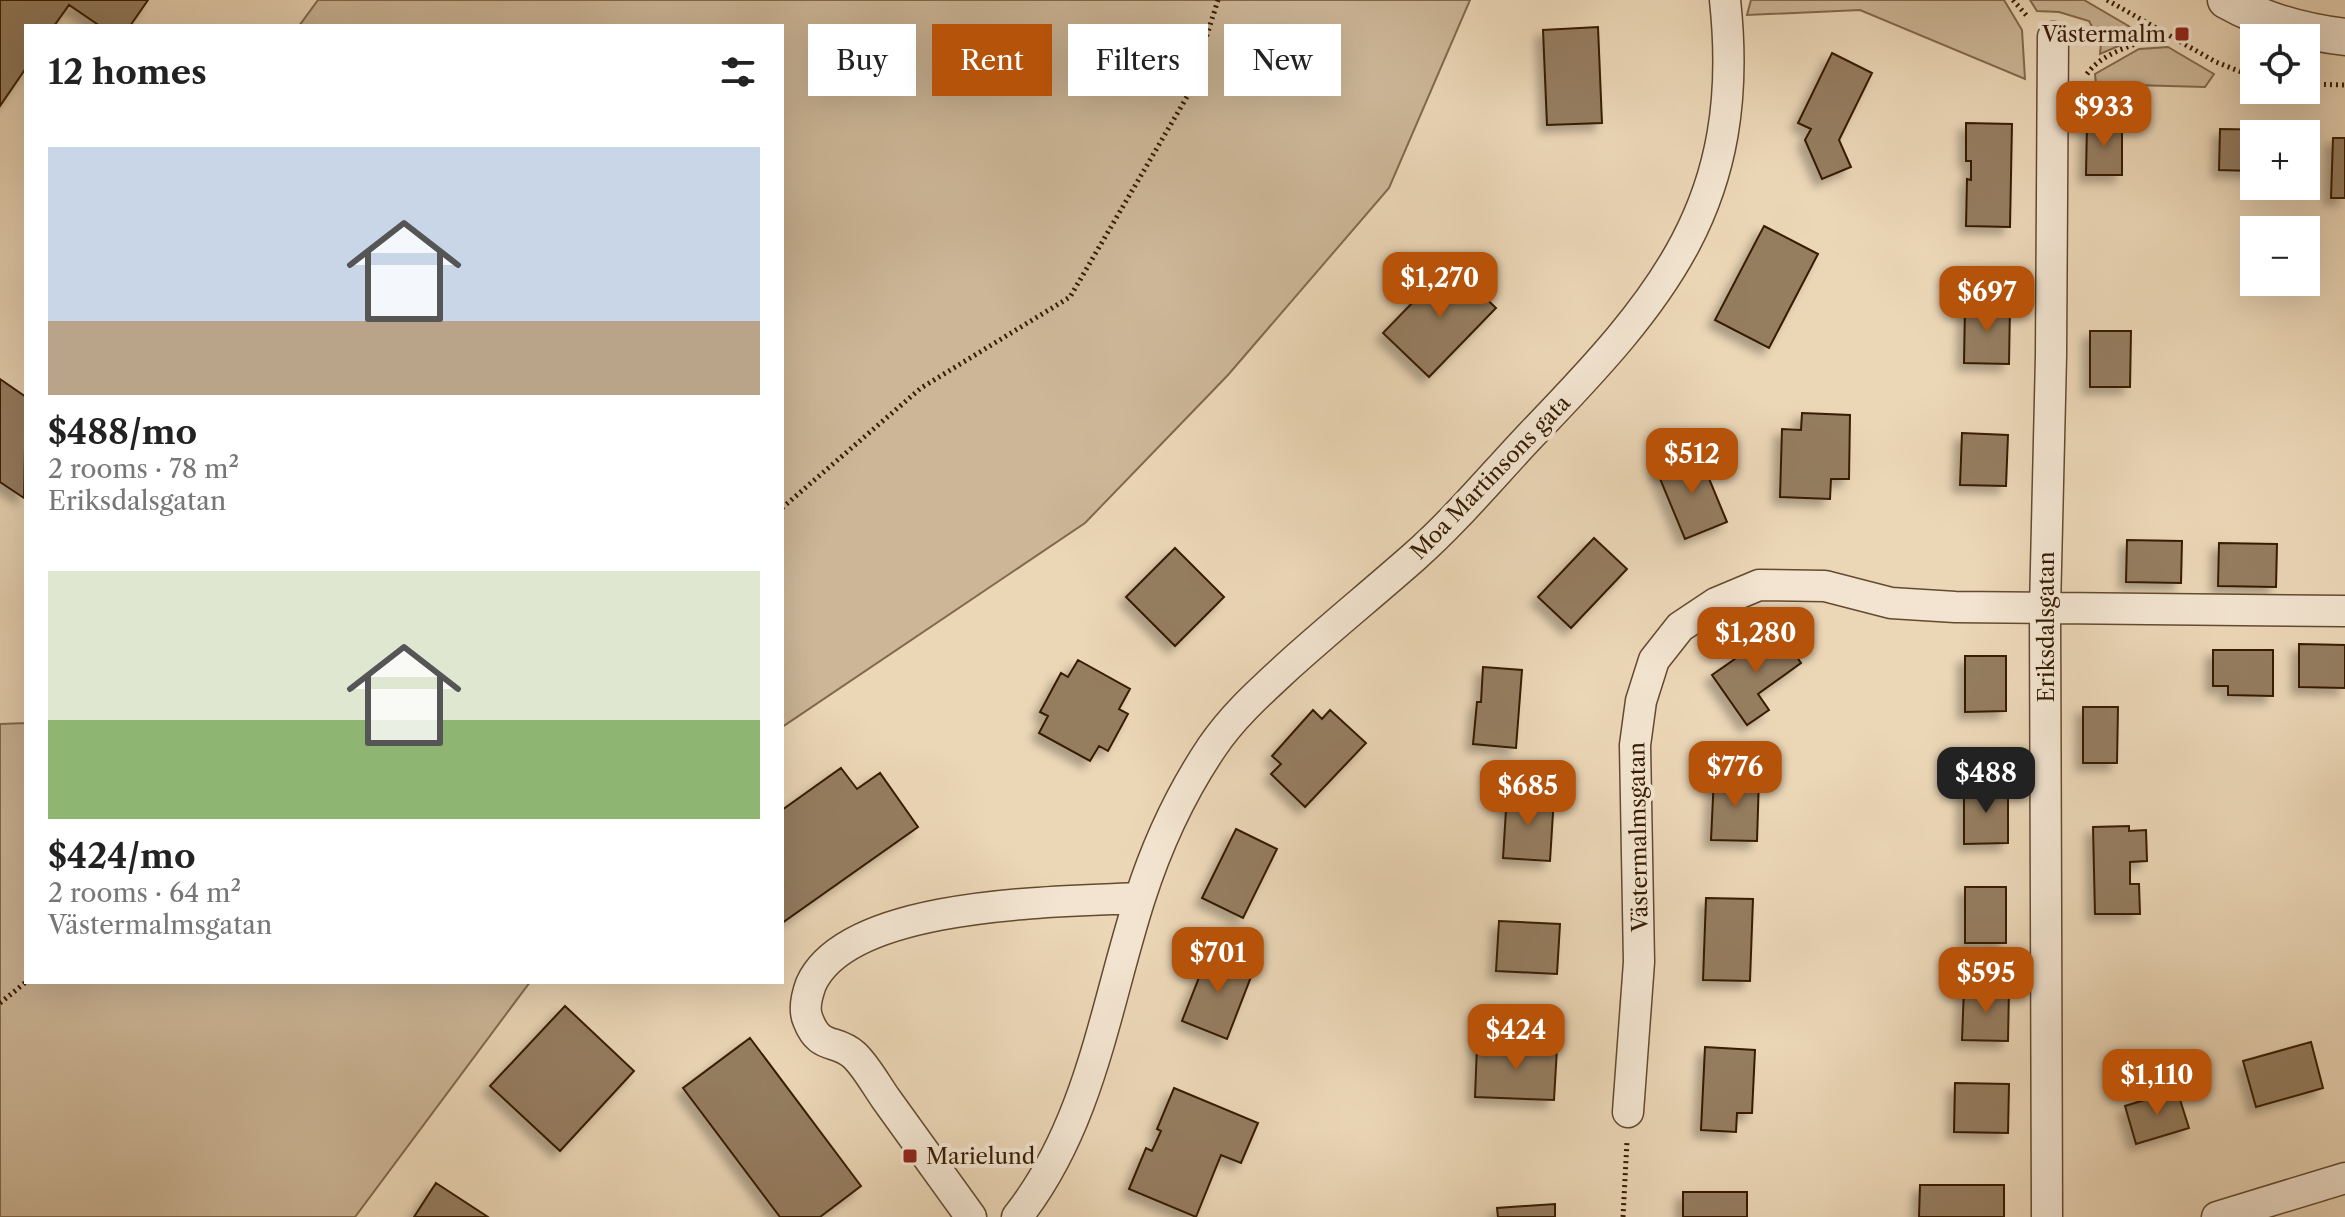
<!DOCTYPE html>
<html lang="en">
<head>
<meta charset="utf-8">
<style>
  body { margin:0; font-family:"Libre Caslon Text",serif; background:#f6f6f6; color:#222; height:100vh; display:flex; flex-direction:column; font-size:30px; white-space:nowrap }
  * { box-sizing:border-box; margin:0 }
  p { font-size:26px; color:#767676 }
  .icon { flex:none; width:44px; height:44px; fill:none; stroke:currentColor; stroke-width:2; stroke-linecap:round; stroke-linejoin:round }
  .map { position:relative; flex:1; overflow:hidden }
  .details { position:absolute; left:24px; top:24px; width:760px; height:960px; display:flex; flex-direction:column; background:#fff; border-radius:0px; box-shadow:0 8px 32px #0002 }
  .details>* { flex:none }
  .banner { position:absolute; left:808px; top:24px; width:760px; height:72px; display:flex; gap:16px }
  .fabs { position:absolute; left:2240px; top:24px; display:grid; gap:16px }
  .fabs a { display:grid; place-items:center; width:80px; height:80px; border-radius:0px; background:#fff; box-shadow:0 8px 32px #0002; font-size:40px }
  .price { position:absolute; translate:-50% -68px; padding:0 18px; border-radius:16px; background:#b45309; color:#fff; font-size:26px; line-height:52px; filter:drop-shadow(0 2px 4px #0008) }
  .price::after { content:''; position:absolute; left:50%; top:48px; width:24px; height:18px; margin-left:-12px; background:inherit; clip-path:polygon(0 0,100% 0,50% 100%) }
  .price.selected { background:#222; color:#fff }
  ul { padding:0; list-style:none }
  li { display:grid; align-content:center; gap:16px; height:424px; padding:0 24px }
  li span { display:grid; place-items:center; height:248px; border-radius:0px; color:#555 }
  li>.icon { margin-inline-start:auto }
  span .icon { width:144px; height:144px; fill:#fffc; stroke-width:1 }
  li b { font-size:34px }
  h2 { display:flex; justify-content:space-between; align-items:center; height:96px; padding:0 24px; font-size:34px }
  .pill { padding:0 28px; border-radius:0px; background:#fff; box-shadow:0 8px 32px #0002; font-size:28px; line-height:72px }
  .pill.selected { background:#b45309; color:#fff }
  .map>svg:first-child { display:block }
  .green { fill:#ccb697; stroke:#82694c; stroke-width:2 }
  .building { fill:#957d60; stroke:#371c02; stroke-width:2; filter:url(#shadow) }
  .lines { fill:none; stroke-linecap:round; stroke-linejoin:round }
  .minor-casing { stroke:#644a2f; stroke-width:33 }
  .tertiary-casing { stroke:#644a2f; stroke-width:39 }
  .path { stroke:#371c02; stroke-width:5; stroke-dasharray:2 4; stroke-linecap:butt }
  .minor { stroke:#f2e4d0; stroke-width:30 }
  .tertiary { stroke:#f2e4d0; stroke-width:36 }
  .poi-dot { fill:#8f2418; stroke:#f2e4d0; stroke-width:3 }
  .labels { text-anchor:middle; stroke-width:8; stroke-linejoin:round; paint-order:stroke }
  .poi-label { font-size:22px; fill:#371c02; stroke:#f2e4d0; text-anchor:end }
  .street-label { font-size:22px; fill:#371c02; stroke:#f2e4d0 }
</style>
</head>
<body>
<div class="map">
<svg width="2345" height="1217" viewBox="0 0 2345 1217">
  <defs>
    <filter id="shadow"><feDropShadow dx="-7" dy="7" stdDeviation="4" flood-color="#0004"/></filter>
  </defs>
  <rect width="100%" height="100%" fill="#ebd6b6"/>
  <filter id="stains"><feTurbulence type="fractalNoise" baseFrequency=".0025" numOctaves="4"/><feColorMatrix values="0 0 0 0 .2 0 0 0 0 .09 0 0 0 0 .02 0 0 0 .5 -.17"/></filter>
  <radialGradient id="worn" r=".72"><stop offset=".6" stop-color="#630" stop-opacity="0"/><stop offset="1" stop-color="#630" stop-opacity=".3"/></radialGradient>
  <path class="green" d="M318 0H1470L1389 188 1228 375 1085 523 782 727V26H299Z
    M1751 0H2004L2022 30 2025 79 1860 10 1747 15Z
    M2030 0H2084L2144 35 2100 54 2101 43 2089 21 2059 12 2037 11Z
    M2168 47 2214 74 2205 87 2096 84 2095 74 2139 49Z
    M26 723V982H530L355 1217H0V724Z"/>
  <path class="building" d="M0 0H148L130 26H100L69 5 54 26H26V68L0 106Z
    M1598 27 1602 123 1547 125 1543 30Z
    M1832 53 1872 73 1839 140 1851 167 1822 179 1805 140 1811 129 1798 123Z
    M2087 122H2122V175H2086Z
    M1966 123 2012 124 2010 227 1966 226 1967 179 1971 180V161H1966Z
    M2220 129 2278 130V134H2254V171L2219 170Z
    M2333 138H2345V198H2331Z
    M1764 226 1818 254 1769 348 1715 320Z
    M1450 264 1496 308 1429 377 1383 333Z
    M1965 305 2010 306 2009 364 1964 363Z
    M2090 331H2131L2130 387H2090Z
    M0 379 26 397 24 498 0 482Z
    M1802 413 1850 415 1849 479H1831L1830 499 1780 497 1782 429 1801 430Z
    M1962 433 2008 435 2006 486 1960 485Z
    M1698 452 1727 522 1685 539 1656 469Z
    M1594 538 1627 569 1571 628 1538 597Z
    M2127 540 2182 541 2181 583 2126 582Z
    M2219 543 2277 544 2276 587 2218 586Z
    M1175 548 1224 597 1175 646 1126 597Z
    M1778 629 1801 663 1758 694 1769 710 1747 725 1712 675Z
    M2299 644 2345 645V688L2299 687Z
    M2213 650H2273V696L2228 695V686H2213Z
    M1965 656H2006V711L1965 712Z
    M1078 660 1130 689 1119 709 1128 714 1108 751 1099 746 1090 761 1039 733 1048 716 1040 712 1061 673 1068 677Z
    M1483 667 1522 670 1516 748 1473 744 1477 702H1481Z
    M2083 707H2118L2117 763H2083Z
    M1313 710 1322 719 1330 710 1366 743 1305 807 1271 774 1281 764 1272 756Z
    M841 768 857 789 880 773 918 827 782 923V810Z
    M1714 776 1759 778 1757 841 1711 840Z
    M2008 786V843L1964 844V787Z
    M1507 794 1554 797 1550 861 1503 858Z
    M2129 826V831L2146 830 2147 861 2130 862V884H2139L2140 914H2095L2093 827Z
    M1236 829 1277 849 1243 918 1202 898Z
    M1965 887H2006V943H1965Z
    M1706 898 1753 899 1750 981 1703 980Z
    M1499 921 1560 924 1557 974 1496 971Z
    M1209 952 1254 969 1227 1039 1182 1021Z
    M1964 988 2009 989 2008 1041 1962 1040Z
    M565 1006 634 1071 560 1151 490 1086Z
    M750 1038 861 1186 820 1217H780L683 1088Z
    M2311 1042 2323 1088 2256 1107 2243 1061Z
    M1477 1045 1557 1048 1554 1100 1475 1097Z
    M1705 1047 1755 1050 1752 1113H1737L1736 1132 1701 1130Z
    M1955 1083 2009 1084 2008 1133 1954 1132Z
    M1174 1088 1258 1123 1241 1163 1221 1155 1196 1217 1129 1189 1146 1148 1152 1151 1161 1131 1157 1129Z
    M2177 1090 2189 1128 2136 1144 2125 1106Z
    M436 1183 488 1217H414Z
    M1920 1185H2004V1217H1919Z
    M1683 1192H1747V1217H1683Z
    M1555 1204V1217H1498L1497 1208Z"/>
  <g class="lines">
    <defs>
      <path id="minor" d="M1628 1112 1639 962 1635 745 1641 701 1654 660 1680 627 1716 603 1759 585 1825 586 1891 603 1955 607 2345 611
        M971 1217C943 1178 914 1138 886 1099 876 1085 866 1066 854 1055 835 1038 820 1051 808 1020 803 1009 807 995 811 984 849 901 1059 902 1139 898
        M1017 1217C1090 1125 1105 1007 1140 898 1157 845 1181 793 1212 747 1233 716 1260 692 1287 667 1329 629 1372 594 1414 557 1456 520 1493 475 1531 435 1663 298 1747 203 1725 0
        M2047 1217 2045 609 2051 356 2053 37
        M2217 1217 2345 1178"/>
      <path id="tertiary" d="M2226 0C2263 21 2303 32 2345 37"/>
    </defs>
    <use href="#minor" class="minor-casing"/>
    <use href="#tertiary" class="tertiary-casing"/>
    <path class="path" d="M2013 0 2027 16
      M2107 0 2216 62 2254 77
      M2087 74C2103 51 2140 43 2166 34
      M2306 84 2345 85
      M782 508 921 388 1070 297 1188 95 1218 0
      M0 1003 26 982
      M1623 1217 1627 1141"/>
    <use href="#minor" class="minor"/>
    <use href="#tertiary" class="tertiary"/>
  </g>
  <g class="poi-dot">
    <rect x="2174" y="26" width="16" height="16" rx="4"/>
    <rect x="902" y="1148" width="16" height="16" rx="4"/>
  </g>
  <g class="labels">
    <g class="poi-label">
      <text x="2166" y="42">Västermalm</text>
      <text x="926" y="1164" text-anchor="start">Marielund</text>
    </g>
    <g class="street-label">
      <text transform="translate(1490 477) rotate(-46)" y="8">Moa Martinsons gata</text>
      <text transform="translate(2046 627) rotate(-90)" y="8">Eriksdalsgatan</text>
      <text transform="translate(1638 837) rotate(-91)" y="8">Västermalmsgatan</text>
    </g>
  </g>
  <rect width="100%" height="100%" filter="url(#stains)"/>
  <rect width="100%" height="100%" fill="url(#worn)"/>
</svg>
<div class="fabs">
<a><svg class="icon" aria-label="locate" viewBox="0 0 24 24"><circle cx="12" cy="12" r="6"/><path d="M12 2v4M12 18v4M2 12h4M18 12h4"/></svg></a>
<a>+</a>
<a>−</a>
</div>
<b class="price" style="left:2104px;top:149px">$933</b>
<b class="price" style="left:1440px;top:320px">$1,270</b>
<b class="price" style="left:1987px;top:334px">$697</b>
<b class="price" style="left:1692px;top:496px">$512</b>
<b class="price" style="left:1756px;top:675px">$1,280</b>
<b class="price" style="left:1735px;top:809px">$776</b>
<b class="price selected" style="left:1986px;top:815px">$488</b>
<b class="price" style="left:1528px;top:828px">$685</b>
<b class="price" style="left:1218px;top:995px">$701</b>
<b class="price" style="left:1986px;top:1015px">$595</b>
<b class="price" style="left:1516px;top:1072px">$424</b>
<b class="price" style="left:2157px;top:1117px">$1,110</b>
<div class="banner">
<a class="pill">Buy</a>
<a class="pill selected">Rent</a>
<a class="pill">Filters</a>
<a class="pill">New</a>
</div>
<section class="details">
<h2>12 homes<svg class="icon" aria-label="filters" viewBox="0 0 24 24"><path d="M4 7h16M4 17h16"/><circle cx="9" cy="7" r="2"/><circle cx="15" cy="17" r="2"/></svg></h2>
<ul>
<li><span style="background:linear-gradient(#c9d6e8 70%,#b9a48a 0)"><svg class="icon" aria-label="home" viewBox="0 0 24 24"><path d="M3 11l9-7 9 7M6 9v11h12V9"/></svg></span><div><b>$488/mo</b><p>2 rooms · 78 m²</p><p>Eriksdalsgatan</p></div></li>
<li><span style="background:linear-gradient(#dfe7d0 60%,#8fb573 0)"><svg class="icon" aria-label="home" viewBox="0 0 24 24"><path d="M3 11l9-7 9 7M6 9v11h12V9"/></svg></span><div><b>$424/mo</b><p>2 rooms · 64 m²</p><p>Västermalmsgatan</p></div></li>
</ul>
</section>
</div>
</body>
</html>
